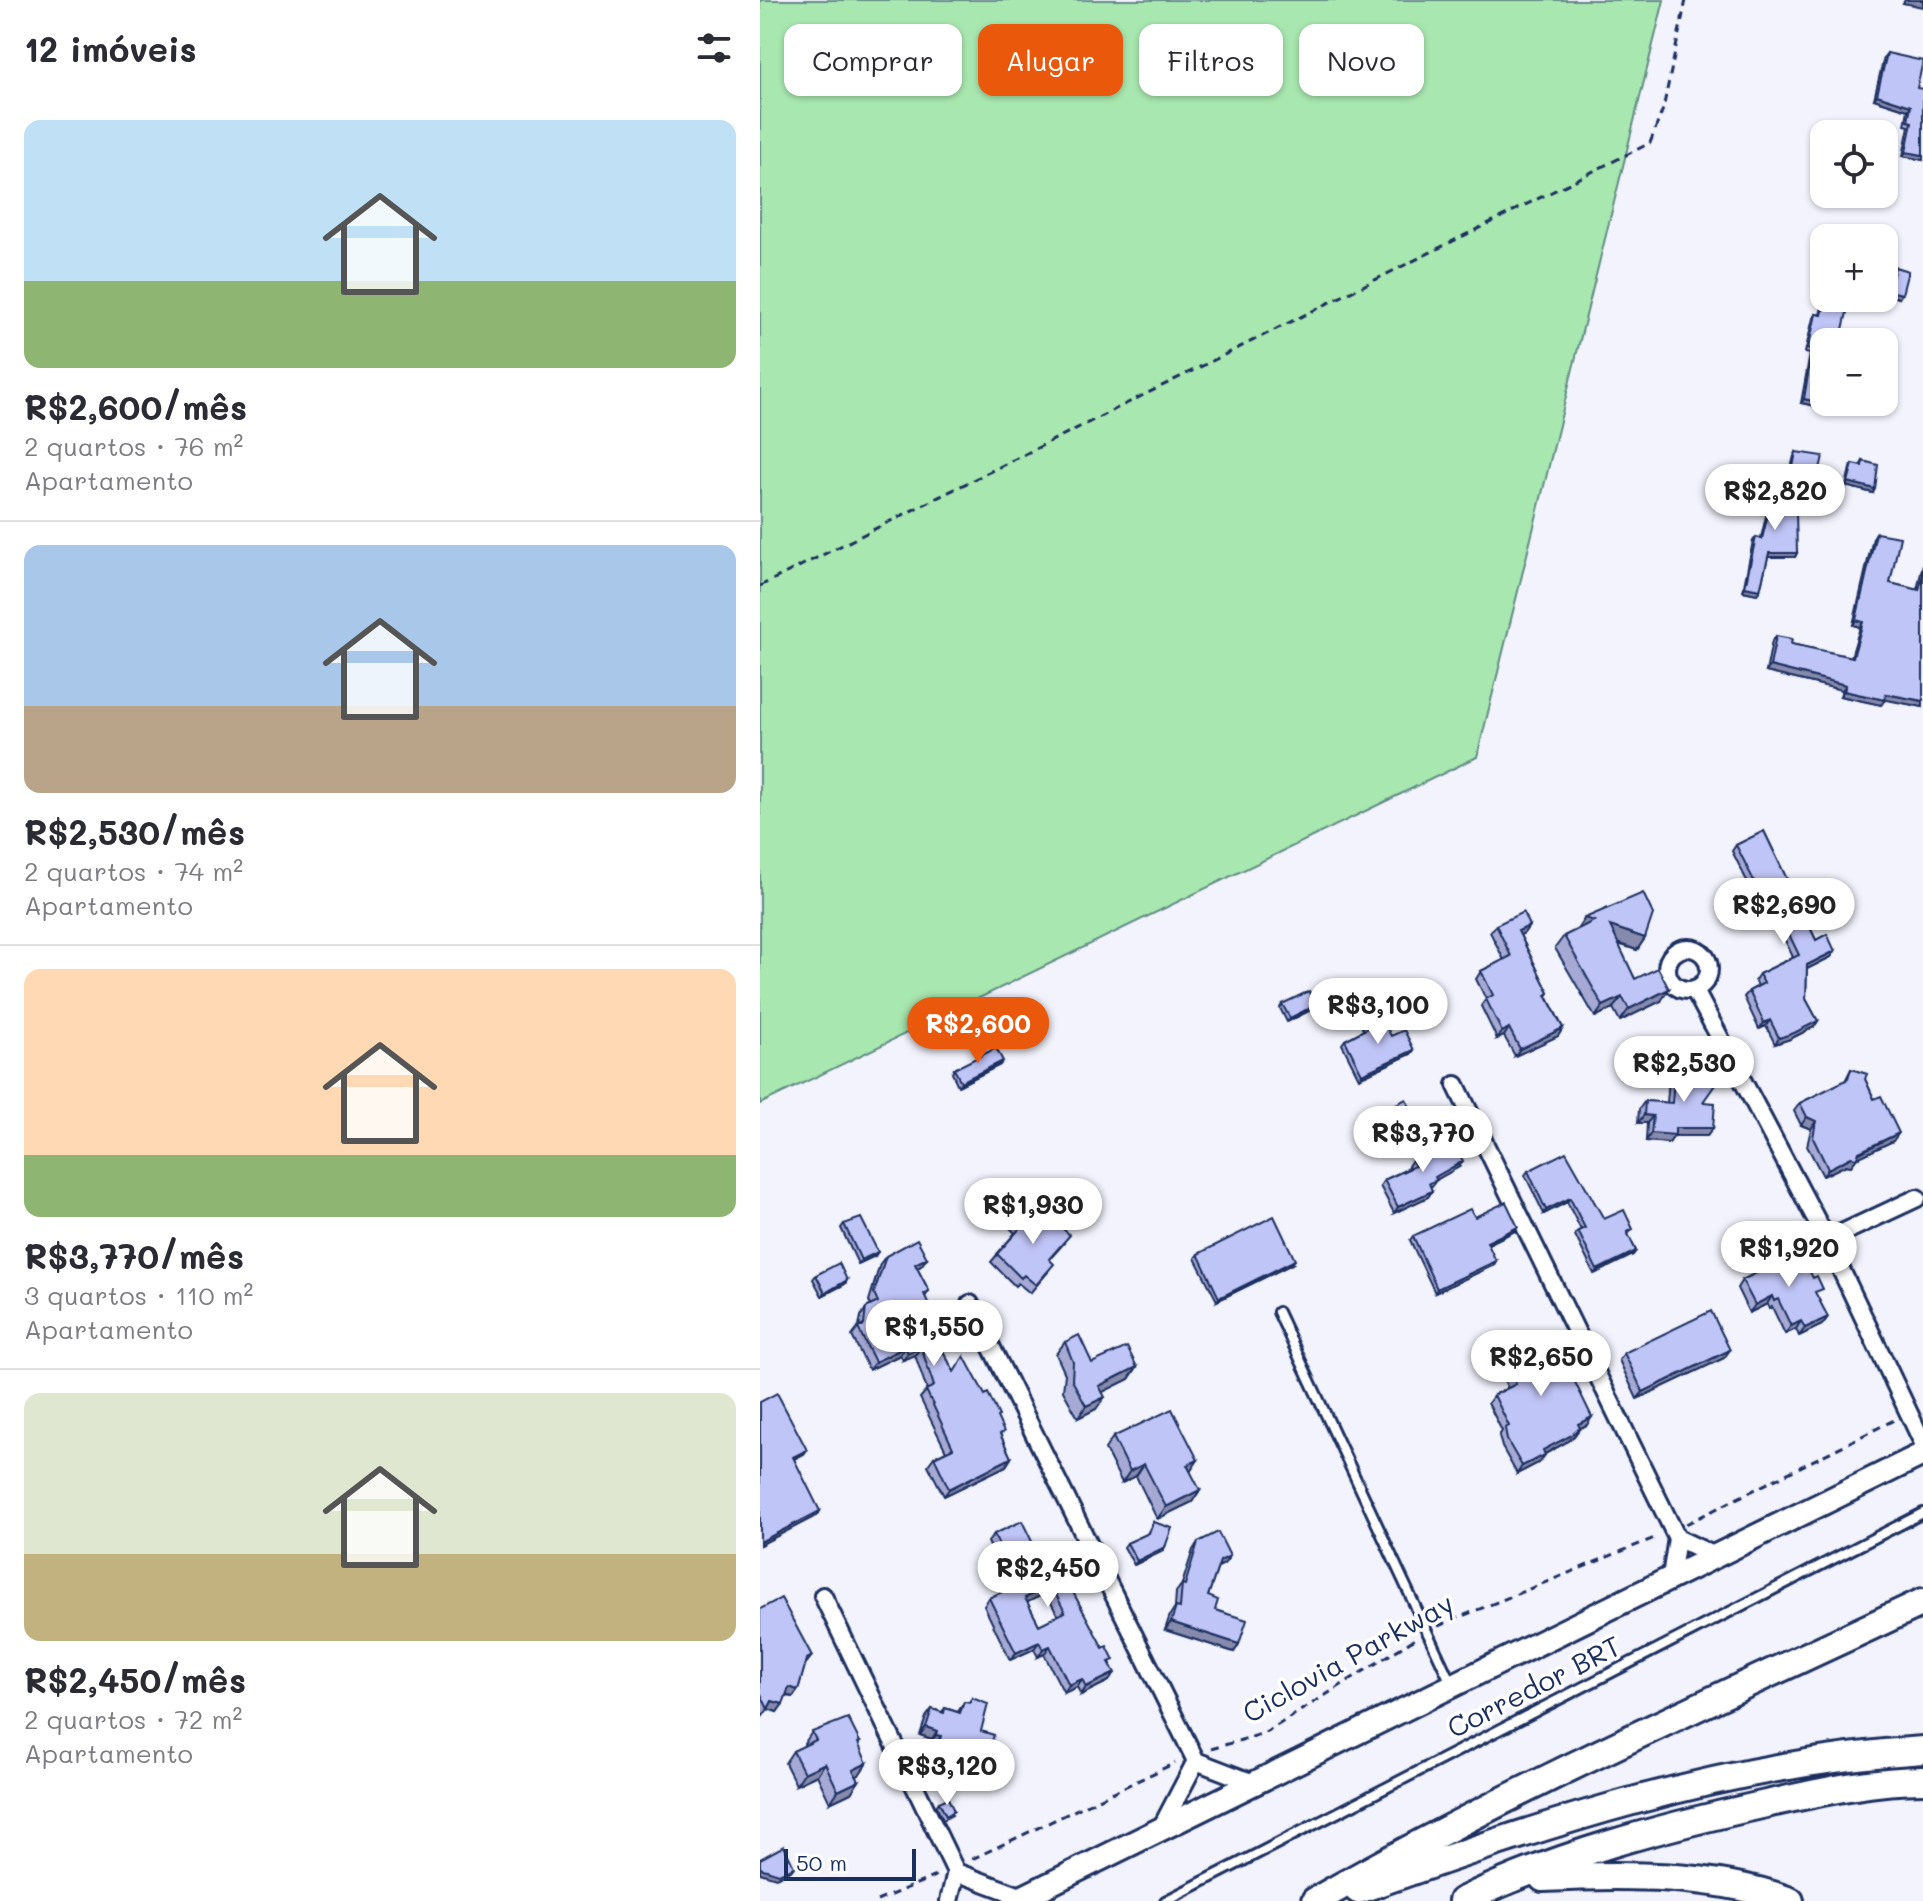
<!DOCTYPE html>
<html lang="pt">
<head>
<meta charset="utf-8">
<style>
  body { margin:0; font-family:Mali,sans-serif; background:#f2f2f3; color:#2b2b33; height:100vh; display:flex; flex-direction:column; font-size:30px; white-space:nowrap }
  * { box-sizing:border-box; margin:0 }
  p { font-size:26px; color:#7c7c81 }
  .icon { flex:none; width:44px; height:44px; fill:none; stroke:currentColor; stroke-width:2; stroke-linecap:round; stroke-linejoin:round }
  .map { position:relative; flex:1; overflow:hidden }
  .side { display:flex; flex-direction:column; background:#fff; width:760px }
  .side>* { flex:none }
  .guide { position:absolute; left:24px; top:24px; width:760px; height:72px; display:flex; gap:16px }
  .controls { position:absolute; left:1050px; top:120px; display:grid; gap:16px }
  .controls a { display:grid; place-items:center; width:88px; height:88px; border-radius:16px; background:#fff; box-shadow:0 2px 6px #0004; font-size:40px }
  .scale { position:absolute; left:24px; bottom:20px; width:132px; box-sizing:border-box; padding-left:8px; border:4px solid #1b2f5e; border-top:0; font-size:22px; line-height:28px; white-space:nowrap; color:#1b2f5e; -webkit-text-stroke:6px #fff; paint-order:stroke }
  .price { position:absolute; translate:-50% -68px; padding:0 18px; border-radius:28px; background:#fff; color:#222; font-size:26px; line-height:52px; filter:drop-shadow(0 2px 4px #0008) }
  .price::after { content:''; position:absolute; left:50%; top:48px; width:24px; height:18px; margin-left:-12px; background:inherit; clip-path:polygon(0 0,100% 0,50% 100%) }
  .price.on { background:#ea580c; color:#fff }
  ul { padding:0; list-style:none }
  li { display:grid; align-content:center; gap:16px; height:424px; padding:0 24px }
  li+li { border-top:2px solid #e1e1e2 }
  li span { display:grid; place-items:center; height:248px; border-radius:16px; color:#555 }
  li>.icon { margin-inline-start:auto }
  span .icon { width:144px; height:144px; fill:#fffc; stroke-width:1 }
  li b { font-size:34px }
  h2 { display:flex; justify-content:space-between; align-items:center; height:96px; padding:0 24px; font-size:34px }
  .pill { padding:0 28px; border-radius:16px; background:#fff; box-shadow:0 2px 6px #0004; font-size:28px; line-height:72px }
  .pill.on { background:#ea580c; color:#fff }
  main { display:flex; flex:1; min-height:0 }
  .map>svg:first-child { display:block }
  .green { fill:#a8e7af; stroke:#628b86; stroke-width:2 }
  .lines { fill:none; stroke-linecap:round; stroke-linejoin:round }
  .service-casing { stroke:#1b2f5e; stroke-width:14 }
  .minor-casing { stroke:#1b2f5e; stroke-width:22 }
  .secondary-casing { stroke:#1b2f5e; stroke-width:28 }
  .trunk-casing { stroke:#1b2f5e; stroke-width:32 }
  .path { stroke:#1b2f5e; stroke-width:3; stroke-dasharray:8 6; stroke-linecap:butt }
  .service { stroke:#fff; stroke-width:8 }
  .minor { stroke:#fff; stroke-width:16 }
  .secondary { stroke:#fff; stroke-width:22 }
  .trunk { stroke:#fff; stroke-width:26 }
  .wall { fill:#a5a9d4; stroke:#1b2f5e; stroke-width:2; fill-rule:evenodd }
  .shaded-wall { fill:#868aad; stroke:#1b2f5e; stroke-width:2 }
  .building { fill:#c0c5f7; stroke:#1b2f5e; stroke-width:2; fill-rule:evenodd }
  .labels { text-anchor:middle; stroke-width:7; stroke-linejoin:round; paint-order:stroke }
  .street-label { font-size:28px; fill:#1b2f5e; stroke:#fff }
</style>
</head>
<body>
<main>
<section class="side">
<h2>12 imóveis<svg class="icon" aria-label="filters" viewBox="0 0 24 24"><path d="M4 7h16M4 17h16"/><circle cx="9" cy="7" r="2"/><circle cx="15" cy="17" r="2"/></svg></h2>
<ul>
<li><span style="background:linear-gradient(#bfe0f5 65%,#8fb573 0)"><svg class="icon" aria-label="home" viewBox="0 0 24 24"><path d="M3 11l9-7 9 7M6 9v11h12V9"/></svg></span><div><b>R$2,600/mês</b><p>2 quartos · 76 m²</p><p>Apartamento</p></div></li>
<li><span style="background:linear-gradient(#a9c7e8 65%,#b9a48a 0)"><svg class="icon" aria-label="home" viewBox="0 0 24 24"><path d="M3 11l9-7 9 7M6 9v11h12V9"/></svg></span><div><b>R$2,530/mês</b><p>2 quartos · 74 m²</p><p>Apartamento</p></div></li>
<li><span style="background:linear-gradient(#ffd9b3 75%,#8fb573 0)"><svg class="icon" aria-label="home" viewBox="0 0 24 24"><path d="M3 11l9-7 9 7M6 9v11h12V9"/></svg></span><div><b>R$3,770/mês</b><p>3 quartos · 110 m²</p><p>Apartamento</p></div></li>
<li><span style="background:linear-gradient(#dfe7d0 65%,#c2b280 0)"><svg class="icon" aria-label="home" viewBox="0 0 24 24"><path d="M3 11l9-7 9 7M6 9v11h12V9"/></svg></span><div><b>R$2,450/mês</b><p>2 quartos · 72 m²</p><p>Apartamento</p></div></li>
</ul>
</section>
<div class="map">
<svg width="1163" height="1901" viewBox="0 0 1163 1901">
  <rect width="100%" height="100%" fill="#f2f3fd"/>
  <filter id="ink" filterUnits="userSpaceOnUse"><feTurbulence type="fractalNoise" baseFrequency=".0125" numOctaves="2"/><feDisplacementMap in="SourceGraphic" scale="16" xChannelSelector="R" yChannelSelector="G"/><feConvolveMatrix kernelMatrix="1 2 1 2 8 2 1 2 1" color-interpolation-filters="sRGB"/></filter>
  <g filter="url(#ink)">
    <path class="green" d="M0 0H904L717 757 0 1104Z"/>
    <g class="lines">
      <defs>
        <path id="service" d="M518 1312 691 1683
          M405 1901 1163 1513"/>
        <path id="minor" d="M907 969a21 21 0 1 1 42 0a21 21 0 1 1-42 0Z
          M934 989 1067 1240 1163 1443
          M696 1085 917 1538 911 1577
          M1067 1240 1157 1198
          M210 1304 436 1761 496 1784
          M917 1538 953 1555
          M63 1596 196 1872 189 1901
          M399 1832 436 1761
          M196 1872 263 1897"/>
        <path id="secondary" d="M255 1901 1163 1454"/>
        <path id="trunk" d="M783 1878C860 1874 957 1873 1030 1901
          M598 1890C782 1825 966 1762 1163 1750
          M555 1901C751 1789 959 1698 1163 1602
          M702 1901C796 1855 903 1827 1006 1804 1057 1793 1110 1780 1163 1780"/>
      </defs>
      <use href="#service" class="service-casing"/>
      <use href="#minor" class="minor-casing"/>
      <use href="#secondary" class="secondary-casing"/>
      <use href="#trunk" class="trunk-casing"/>
      <path class="path" d="M0 586 890 143 903 109 926 0
        M926 1524 1134 1420
        M678 1626 897 1537
        M451 1749 505 1733 658 1637
        M212 1859 415 1763
        M117 1901 180 1874"/>
      <use href="#service" class="service"/>
      <use href="#minor" class="minor"/>
      <use href="#secondary" class="secondary"/>
      <use href="#trunk" class="trunk"/>
    </g>
    <path class="wall" d="M1127 53 1157 88 1163 160 1143 156 1149 126 1145 125 1148 110 1114 99 1124 57Z
      M1135 267 1139 298 1126 294 1132 271Z
      M1066 299 1064 342 1058 402 1055 406 1041 403 1050 354 1045 353 1053 318 1056 314 1060 315 1063 303Z
      M1036 452 1055 482 1029 476 1034 456Z
      M1103 461 1113 493 1086 486 1090 468 1093 464 1100 466Z
      M1018 473 1037 553 1035 557H1008L1000 590 997 594 983 591 993 541 996 537 1001 538 1015 477Z
      M1116 533 1130 583 1157 590 1163 564V707L1125 699 1121 705 1080 696 1082 690 1006 672 1012 641 1016 636 1031 644 1091 657 1100 627 1093 625 1113 538Z
      M1004 831 1056 940 1075 951 1071 957 1047 969 1046 999 1058 1021 1054 1027 1030 1039 1015 1044 1006 1026 999 1029 984 997 989 991 998 986 995 980 999 974 1033 957 1021 932 1026 926 1009 891 995 897 972 851 976 845Z
      M825 918 885 938 877 950 858 944 875 979 901 1001 860 1021 853 1008 835 1017 795 948 804 936 817 930Z
      M736 925 769 926 764 933 760 935 789 993 787 996 803 1028 798 1036 755 1056 744 1036 737 1039 721 1006 726 999 716 979 721 971 744 960 730 932Z
      M522 1004 553 1009 527 1022 520 1008Z
      M621 1023 631 1036 654 1050 651 1054 599 1078 582 1044 585 1040 604 1030 602 1028 605 1024Z
      M240 1065 198 1086 192 1073 194 1069Z
      M915 1069 943 1102 953 1128 947 1136H914L909 1143 886 1141 887 1123H878L879 1109 885 1101 907 1103 909 1077Z
      M1091 1069 1105 1079 1133 1141 1097 1158 1091 1166 1086 1165 1063 1176 1047 1146 1051 1129 1041 1125 1034 1111 1040 1103 1085 1081Z
      M622 1111 653 1124 626 1137 619 1123 622 1119 620 1115Z
      M652 1160 699 1167 676 1180 670 1187 672 1191 668 1197 634 1213 620 1186 624 1180 649 1168 648 1166Z
      M768 1171 844 1219 870 1232 868 1234 876 1251 873 1255 834 1274 815 1235 818 1231 821 1230 807 1202 784 1214 765 1175Z
      M715 1217 758 1227 755 1231 728 1244 734 1265 675 1293 650 1240 653 1236Z
      M256 1220 304 1243 289 1260 288 1272 270 1293 258 1283 255 1286 231 1262 255 1233 250 1228Z
      M84 1224 115 1256 98 1264 81 1228Z
      M438 1254 532 1264 457 1301 435 1258Z
      M126 1256 167 1258 161 1266 157 1268 169 1291 165 1297V1317L194 1372 237 1419 241 1436 251 1458 246 1466 184 1496 168 1465 174 1457 186 1451 160 1398 167 1390 155 1355 143 1360 140 1355 109 1370 92 1336 99 1327 101 1316 106 1308 111 1306 109 1301 120 1264Z
      M1020 1257 1057 1297 1068 1317 1062 1325 1039 1336 1036 1329 1025 1334 1012 1307 1009 1309 1007 1304 989 1313 977 1288 982 1280 1015 1264Z
      M56 1275 87 1280 85 1284 62 1296 53 1279Z
      M775 1339 821 1372 814 1380 827 1425 820 1428 814 1436 805 1443 785 1454 780 1462 757 1474 742 1447 739 1436 742 1431 728 1403 734 1395 748 1388 737 1367 743 1359 771 1344Z
      M305 1342 332 1363 377 1367 369 1379 342 1392 336 1409 318 1418 303 1391 305 1374 296 1354Z
      M864 1353 964 1358 877 1399 859 1360Z
      M353 1437 440 1490 432 1502 397 1519 376 1476 362 1483 345 1449Z
      M393 1522 403 1551 374 1565 364 1547 367 1543 387 1534Z
      M234 1534 279 1556 303 1561 320 1577 314 1585 310 1587 351 1664 349 1681 321 1695 317 1687 304 1693 284 1654 278 1657 274 1649 250 1660 224 1606 229 1598 250 1588 228 1542ZM286 1593 298 1616 279 1625 267 1602Z
      M438 1542 470 1556 464 1564 458 1567 448 1596 455 1610 479 1644 474 1652 405 1630 410 1615 415 1607 416 1592 422 1584 433 1550Z
      M0 1609 52 1656 45 1665 38 1690 33 1697 26 1696 17 1712 8 1709 3 1716 0 1710Z
      M212 1698 221 1731 231 1744 232 1765 227 1773 173 1752 176 1744 170 1742 172 1739 160 1735 166 1717 172 1709 182 1712 185 1708 198 1712 204 1702 208 1703Z
      M52 1732 100 1742 98 1744 99 1775 96 1776 99 1781 91 1793 70 1803 57 1775 36 1785 25 1763 33 1751 45 1746 44 1744Z
      M179 1802 192 1815 183 1820 176 1806Z"/>
    <path class="shaded-wall" d="M1145 0H1163V7L1143 3Z
      M1117 95 1151 106 1148 110 1114 99Z
      M1146 152 1163 155V160L1143 156Z
      M1129 291 1142 294 1139 298 1126 294Z
      M1044 399 1058 402 1055 406 1041 403Z
      M1032 472 1058 478 1055 482 1029 476Z
      M1088 482 1115 489 1113 493 1086 486Z
      M1009 553H1037L1035 557H1006Z
      M985 587 1000 590 997 594 983 591Z
      M1096 620 1103 622 1100 627 1093 625Z
      M1010 666 1086 685 1082 690 1006 672Z
      M1084 691 1125 700 1121 705 1080 696Z
      M1126 694 1163 701V707L1122 699Z
      M1013 885 1009 891 995 897 999 891Z
      M825 918 834 921 817 930Z
      M769 926 764 933 753 939 758 931Z
      M850 926 885 938 877 950 842 938Z
      M1075 951 1071 957 1043 971 1047 965Z
      M909 989 901 1001 860 1021 869 1009Z
      M862 997 853 1008 835 1017 843 1006Z
      M556 1005 553 1009 527 1022 530 1018Z
      M1010 1020 1006 1026 999 1029 1004 1023Z
      M1058 1021 1054 1027 1030 1039 1015 1044 1019 1038Z
      M749 1028 744 1036 737 1039 742 1032Z
      M803 1028 798 1036 755 1056 760 1049Z
      M654 1050 651 1054 599 1078 602 1074Z
      M243 1061 240 1065 198 1086 201 1082Z
      M884 1115 893 1116 887 1123H878Z
      M1047 1117 1056 1121 1051 1129 1041 1125Z
      M656 1120 653 1124 626 1137 628 1133Z
      M915 1128H953L947 1136H914L909 1143 886 1141 891 1133Z
      M1139 1133 1133 1141 1097 1158 1091 1166 1086 1165 1063 1176 1068 1169Z
      M703 1161 699 1167 676 1180 672 1186 664 1189 675 1177Z
      M672 1191 668 1197 634 1213 638 1207Z
      M810 1198 807 1202 784 1214 786 1210Z
      M758 1227 755 1231 724 1246 727 1242Z
      M876 1251 873 1255 834 1274 837 1270Z
      M118 1252 115 1256 98 1264 101 1260Z
      M167 1258 161 1266 150 1272 155 1264Z
      M535 1260 532 1264 457 1301 459 1298Z
      M736 1261 734 1265 675 1293 677 1289Z
      M87 1280 85 1284 62 1296 65 1293Z
      M1012 1296 1007 1304 989 1313 995 1305Z
      M1068 1317 1062 1325 1039 1336 1045 1328Z
      M1041 1321 1036 1329 1025 1334 1031 1326Z
      M145 1347 140 1355 109 1370 115 1362Z
      M161 1347 155 1355 143 1360 148 1353Z
      M970 1350 964 1358 877 1399 883 1392Z
      M377 1367 369 1379 331 1398 339 1386Z
      M345 1397 336 1409 318 1418 326 1406Z
      M832 1417 827 1425 812 1432 818 1424Z
      M820 1428 814 1436 805 1443 777 1458 783 1450Z
      M47 1450 44 1454 30 1461 33 1457Z
      M785 1455 780 1462 757 1474 762 1466Z
      M251 1458 246 1466 184 1496 189 1489Z
      M438 1460 430 1472 427 1465Z
      M384 1464 376 1476 362 1483 370 1471Z
      M440 1490 432 1502 397 1519 406 1507Z
      M60 1511 58 1515 0 1545V1542Z
      M405 1547 403 1551 374 1565 377 1561Z
      M470 1556 464 1564 454 1569 460 1561Z
      M320 1577 314 1585 302 1591 308 1583Z
      M291 1585 286 1593 260 1606 265 1598Z
      M411 1622 479 1644 474 1652 405 1630Z
      M279 1642 274 1649 250 1660 256 1653Z
      M290 1646 284 1654 278 1657 283 1649Z
      M355 1673 349 1681 321 1695 326 1687Z
      M322 1679 317 1687 304 1693 309 1685Z
      M29 1687 38 1690 33 1697 24 1695Z
      M12 1701 23 1704 17 1712 8 1709Z
      M166 1727 177 1731 172 1739 160 1735Z
      M176 1735 181 1736 176 1744 170 1742Z
      M178 1745 232 1765 227 1773 173 1752Z
      M65 1763 57 1775 36 1785 44 1773Z
      M107 1763 99 1775 85 1781 93 1770Z
      M99 1781 91 1793 70 1803 78 1791Z
      M34 1867 31 1871 16 1878 0 1873V1868Z"/>
    <path class="building" d="M1127 53 1163 61 1157 88 1163 89V155L1146 152 1152 122 1148 121 1151 106 1117 95Z
      M1135 267 1148 271 1142 294 1129 291Z
      M1066 299 1089 304 1080 342H1064V376L1058 402 1044 399 1052 351 1048 349 1056 314 1062 315Z
      M1036 452 1063 456 1058 478 1032 472Z
      M1103 461 1118 465 1115 489 1088 482 1093 464 1102 466Z
      M1018 473 1035 477 1026 511H1036L1037 553H1009L1000 590 985 587 996 537 1002 539Z
      M1116 533 1140 537 1130 583 1159 590 1163 574V701L1126 694 1125 700 1084 691 1086 685 1010 666 1016 636 1032 639 1031 644 1093 657 1103 622 1096 620Z
      M1004 831 1056 940 1067 934 1075 951 1047 965 1046 999 1058 1021 1034 1033 1019 1038 1010 1020 1004 1023 989 991 1004 983 999 974 1039 955 1025 926 1031 923 1013 885 999 891 976 845Z
      M883 893 893 914 885 938 850 926 875 979 898 968 909 989 869 1009 862 997 843 1006 804 936 834 921 825 918Z
      M763 912 769 926 758 931 789 993 786 995 803 1028 760 1049 749 1028 742 1032 726 999 733 995 721 971 751 956 736 925Z
      M549 991 556 1005 530 1018 522 1004Z
      M618 1018 621 1023 624 1022 631 1036 644 1030 654 1050 602 1074 585 1040 608 1028 605 1024Z
      M236 1048 243 1061 201 1082 194 1069Z
      M915 1069 942 1071 957 1082 943 1102 955 1103 953 1128H915V1135L891 1133 893 1116 884 1115 885 1101 912 1103Z
      M1091 1069 1107 1074 1105 1079 1114 1099 1121 1096 1139 1133 1099 1152 1097 1158 1091 1157 1068 1169 1053 1138 1056 1121 1047 1117 1040 1103 1088 1079Z
      M646 1099 656 1120 628 1133 621 1119 625 1117 622 1111Z
      M694 1143 703 1161 675 1177 677 1180 669 1183 672 1191 638 1207 624 1180 655 1166 652 1160 662 1152Z
      M806 1152 844 1219 864 1210 873 1229 867 1232 876 1251 837 1270 818 1231 825 1228 810 1198 786 1210 768 1171Z
      M746 1202 758 1227 727 1242 736 1261 677 1289 653 1236 710 1209 715 1217Z
      M266 1207 280 1220 286 1214 310 1235 289 1259 294 1264 276 1285 264 1275 261 1278 237 1254 262 1226 256 1220Z
      M514 1216 535 1260 459 1298 438 1254Z
      M101 1218 118 1252 101 1260 84 1224Z
      M157 1239 167 1258 155 1264 169 1291 164 1294 171 1309 163 1313 194 1372 204 1356 225 1395 228 1393 239 1416 237 1417 244 1432 240 1434 251 1458 189 1489 174 1457 193 1448 166 1390 174 1386 161 1347 148 1353 145 1347 115 1362 98 1328 104 1325 106 1308 118 1302 114 1293 126 1256Z
      M1038 1248 1053 1278 1057 1276 1063 1289 1055 1292 1068 1317 1045 1328 1041 1321 1031 1326 1018 1299 1014 1301 1012 1296 995 1305 982 1280 1022 1261 1020 1257Z
      M79 1263 87 1280 65 1293 56 1275Z
      M951 1311 970 1350 883 1392 864 1353Z
      M796 1332 821 1372 812 1376 832 1417 818 1424 820 1428 810 1436 783 1450 785 1455 762 1466 747 1440 745 1428 749 1426 734 1395 756 1384 743 1359 776 1341 775 1339Z
      M319 1335 332 1363 367 1347 377 1367 339 1386 345 1397 326 1406 312 1380 313 1362 305 1342Z
      M17 1393 47 1450 33 1457 60 1511 0 1542V1402Z
      M412 1409 438 1460 427 1465 440 1490 406 1507 384 1464 370 1471 353 1437Z
      M262 1521 279 1556 296 1547 303 1561 310 1557 320 1577 308 1583 343 1648 347 1646 354 1660 349 1662 355 1673 326 1687 322 1679 309 1685 290 1646 283 1649 279 1642 256 1653 229 1598 257 1585 234 1534ZM291 1585 305 1612 279 1625 265 1598Z
      M393 1522 412 1528 405 1547 377 1561 367 1543 389 1533Z
      M458 1532 470 1556 460 1561 448 1596 458 1600 455 1610 487 1620 479 1644 411 1622 416 1607 420 1608 422 1584 425 1585 438 1542Z
      M21 1598 52 1656 47 1659 38 1690 29 1687 23 1704 12 1701 8 1709 0 1692V1609Z
      M212 1698 228 1704 221 1731 234 1735 231 1744 238 1747 232 1765 178 1745 181 1736 176 1735 177 1731 166 1727 172 1709 184 1713 185 1708 200 1713 204 1702 210 1703Z
      M88 1718 100 1742 98 1743 107 1763 93 1770 99 1781 78 1791 65 1763 44 1773 33 1751 56 1740 52 1732Z
      M188 1798 194 1811 186 1816 179 1802Z
      M24 1846 34 1867 19 1874 0 1868V1859Z"/>
  </g>
  <g class="labels">
    <g class="street-label">
      <text transform="translate(588 1658) rotate(-29)" y="10">Ciclovia Parkway</text>
      <text transform="translate(774 1687) rotate(-27)" y="10">Corredor BRT</text>
    </g>
  </g>
</svg>
<div class="controls">
<a><svg class="icon" aria-label="locate" viewBox="0 0 24 24"><circle cx="12" cy="12" r="6"/><path d="M12 2v4M12 18v4M2 12h4M18 12h4"/></svg></a>
<a>+</a>
<a>−</a>
</div>
<div class="scale">50 m</div>
<b class="price" style="left:1015px;top:532px">R$2,820</b>
<b class="price" style="left:1024px;top:946px">R$2,690</b>
<b class="price" style="left:618px;top:1046px">R$3,100</b>
<b class="price on" style="left:218px;top:1065px">R$2,600</b>
<b class="price" style="left:924px;top:1104px">R$2,530</b>
<b class="price" style="left:663px;top:1174px">R$3,770</b>
<b class="price" style="left:273px;top:1246px">R$1,930</b>
<b class="price" style="left:1029px;top:1289px">R$1,920</b>
<b class="price" style="left:174px;top:1368px">R$1,550</b>
<b class="price" style="left:781px;top:1398px">R$2,650</b>
<b class="price" style="left:288px;top:1609px">R$2,450</b>
<b class="price" style="left:187px;top:1807px">R$3,120</b>
<div class="guide">
<a class="pill">Comprar</a>
<a class="pill on">Alugar</a>
<a class="pill">Filtros</a>
<a class="pill">Novo</a>
</div>
</div>
</main>
</body>
</html>
